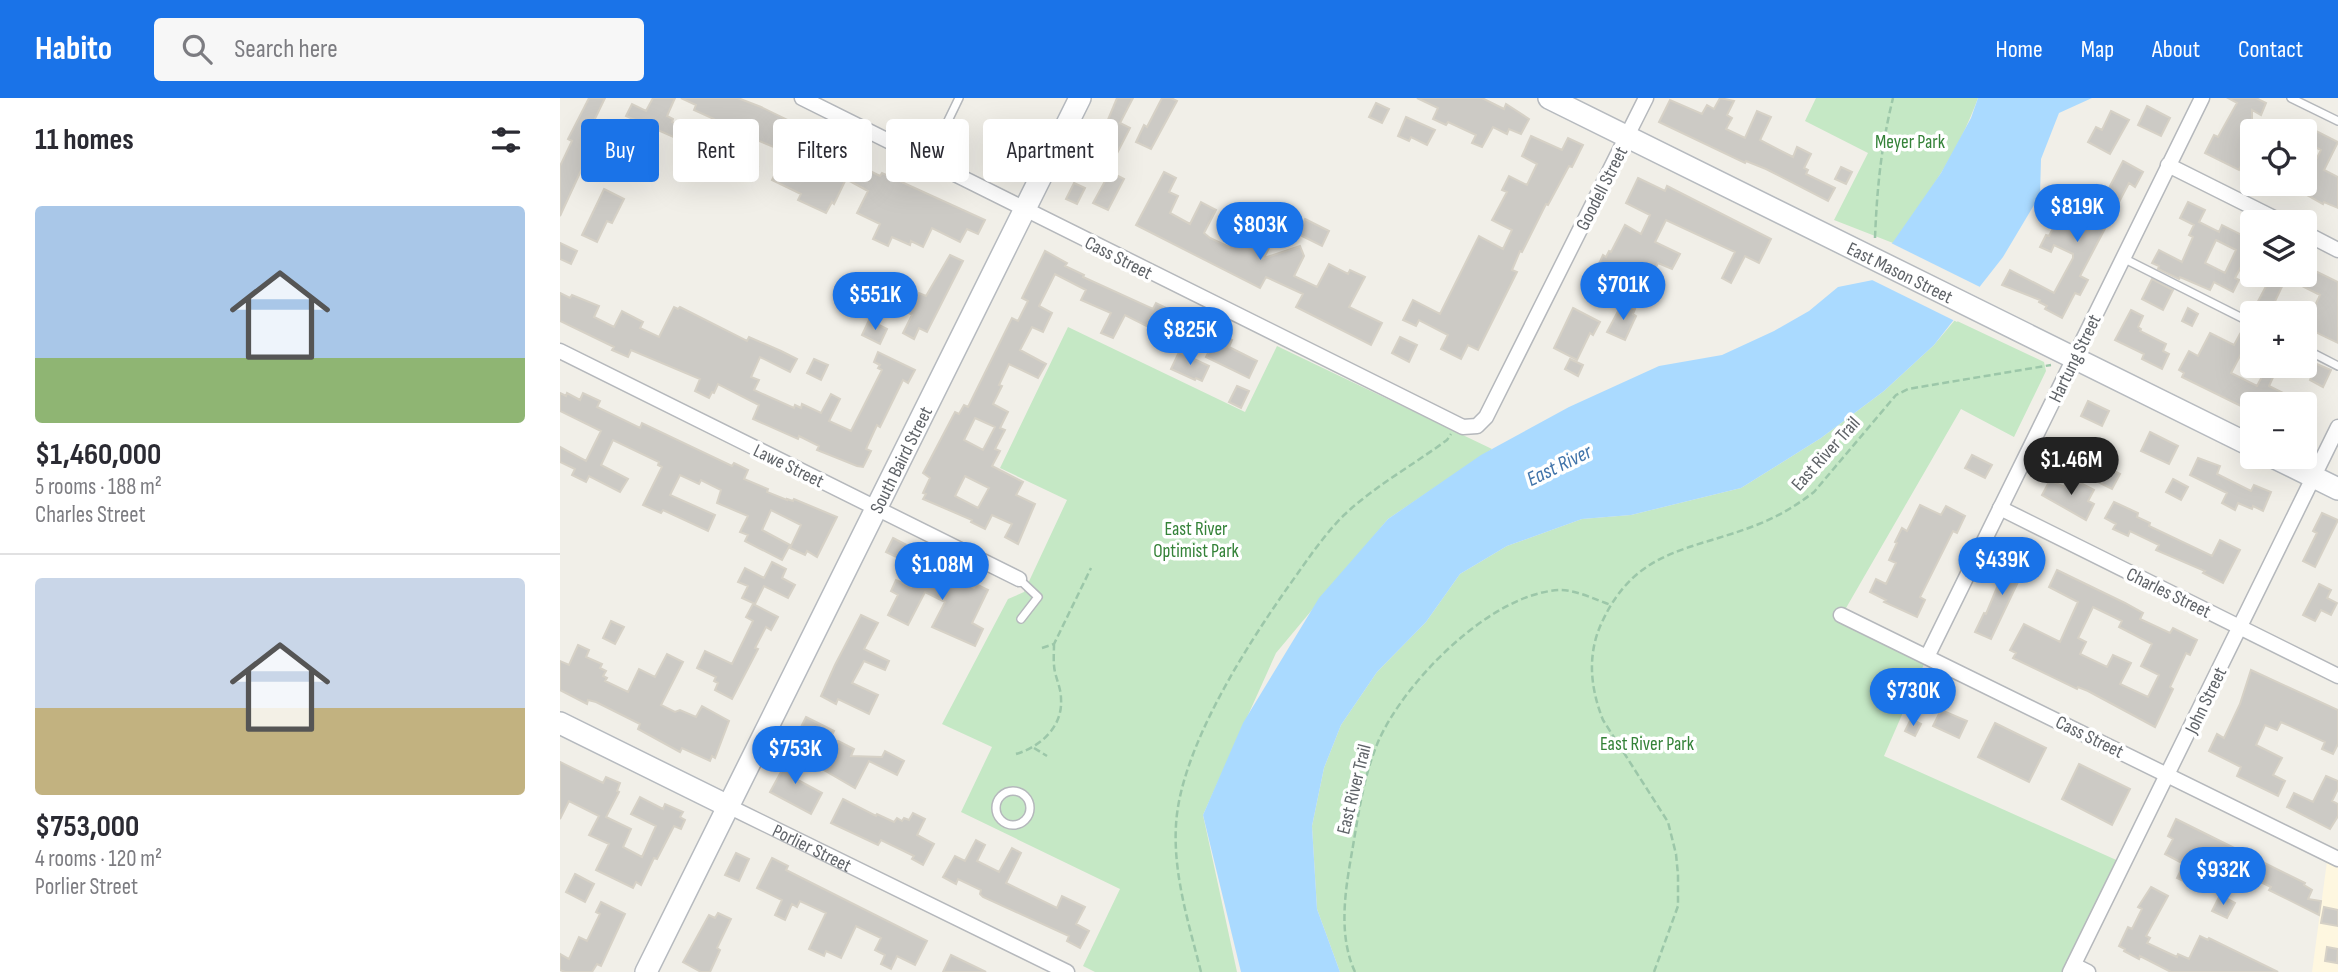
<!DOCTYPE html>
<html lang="en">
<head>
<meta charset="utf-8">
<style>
  body { margin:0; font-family:"Sofia Sans Condensed",sans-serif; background:#f7f7f7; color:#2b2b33; height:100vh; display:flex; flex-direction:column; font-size:26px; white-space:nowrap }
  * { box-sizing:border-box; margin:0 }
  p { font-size:23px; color:#7c7c81 }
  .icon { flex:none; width:38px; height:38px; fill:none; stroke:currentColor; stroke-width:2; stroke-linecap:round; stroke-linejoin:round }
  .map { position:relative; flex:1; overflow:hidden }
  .panel { display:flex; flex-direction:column; background:#fff; width:560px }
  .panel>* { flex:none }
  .guide { position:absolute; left:21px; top:21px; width:665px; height:63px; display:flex; gap:14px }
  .controls { position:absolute; left:1680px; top:21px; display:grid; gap:14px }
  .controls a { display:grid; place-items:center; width:77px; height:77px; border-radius:7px; background:#fff; box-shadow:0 7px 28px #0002; font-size:35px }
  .price { position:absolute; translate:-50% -60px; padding:0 16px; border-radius:24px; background:#1a73e8; color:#fff; font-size:23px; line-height:46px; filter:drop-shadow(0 2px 4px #0008) }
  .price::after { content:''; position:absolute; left:50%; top:42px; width:21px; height:16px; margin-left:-10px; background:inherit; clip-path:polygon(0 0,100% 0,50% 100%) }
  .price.selected { background:#222; color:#fff }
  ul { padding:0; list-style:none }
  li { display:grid; align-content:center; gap:14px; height:371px; padding:0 35px }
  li+li { border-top:2px solid #e1e1e2 }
  li span { display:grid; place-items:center; height:217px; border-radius:7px; color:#555 }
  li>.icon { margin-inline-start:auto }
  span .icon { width:126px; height:126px; fill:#fffc; stroke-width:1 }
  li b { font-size:30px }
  h2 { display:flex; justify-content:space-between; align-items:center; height:84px; padding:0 35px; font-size:30px }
  .tag { padding:0 24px; border-radius:7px; background:#fff; box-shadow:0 7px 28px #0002; font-size:24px; line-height:63px }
  .tag.selected { background:#1a73e8; color:#fff }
  header { display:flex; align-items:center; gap:42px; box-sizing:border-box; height:98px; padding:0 35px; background:#1a73e8; color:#fff }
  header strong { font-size:33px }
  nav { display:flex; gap:38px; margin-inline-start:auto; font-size:24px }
  .search { width:490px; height:63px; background:#f7f7f7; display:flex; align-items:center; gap:18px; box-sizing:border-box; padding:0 24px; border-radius:7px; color:#7c7c81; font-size:26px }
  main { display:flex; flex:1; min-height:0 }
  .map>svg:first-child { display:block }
  .commercial { fill:#fef7e0 }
  .green { fill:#c5e8c5 }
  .water { fill:#aadaff }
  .pier { fill:#f1efe8 }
  .building { fill:#cccac5; stroke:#d6d1c6; stroke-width:2; fill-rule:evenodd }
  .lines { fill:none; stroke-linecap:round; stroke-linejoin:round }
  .lane-casing { stroke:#b5b8bc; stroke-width:10 }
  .street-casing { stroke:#b5b8bc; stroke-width:17 }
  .secondary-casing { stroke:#b6babf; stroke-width:24 }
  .path { stroke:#9cc7a9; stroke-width:2.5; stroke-dasharray:7 3.5; stroke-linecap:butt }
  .lane { stroke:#fff; stroke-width:7 }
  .street { stroke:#fff; stroke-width:14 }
  .secondary { stroke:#fff; stroke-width:21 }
  .labels { text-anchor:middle; stroke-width:7; stroke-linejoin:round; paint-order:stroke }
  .park-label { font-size:19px; fill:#348238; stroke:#fff }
  .street-label { font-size:19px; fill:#5f6368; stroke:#fff }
  .water-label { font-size:21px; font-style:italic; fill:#4174aa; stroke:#fff }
</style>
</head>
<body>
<header>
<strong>Habito</strong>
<div class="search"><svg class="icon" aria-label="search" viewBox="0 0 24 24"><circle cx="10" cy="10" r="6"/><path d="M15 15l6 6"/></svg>Search here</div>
<nav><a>Home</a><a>Map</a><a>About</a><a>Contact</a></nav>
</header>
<main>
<section class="panel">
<h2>11 homes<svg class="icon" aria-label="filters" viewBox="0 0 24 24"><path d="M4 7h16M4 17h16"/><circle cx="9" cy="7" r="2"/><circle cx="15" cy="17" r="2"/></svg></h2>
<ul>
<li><span style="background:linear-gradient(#a9c7e8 70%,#8fb573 0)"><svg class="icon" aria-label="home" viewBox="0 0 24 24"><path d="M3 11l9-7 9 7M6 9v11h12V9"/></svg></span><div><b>$1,460,000</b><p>5 rooms · 188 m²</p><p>Charles Street</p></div></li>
<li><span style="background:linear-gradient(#c9d6e8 60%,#c2b280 0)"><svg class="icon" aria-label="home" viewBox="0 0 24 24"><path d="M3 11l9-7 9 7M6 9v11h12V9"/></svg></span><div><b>$753,000</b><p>4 rooms · 120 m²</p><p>Porlier Street</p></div></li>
</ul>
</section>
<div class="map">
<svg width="1778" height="874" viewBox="0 0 1778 874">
  <rect width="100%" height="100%" fill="#f1efe8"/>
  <path class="commercial" d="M1768 756 1778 761V874H1752Z"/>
  <path class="green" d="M1256 0H1418C1399 53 1366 100 1333 145L1274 122 1308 55 1245 23Z
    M1395 222 1484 264 1486 273 1454 339 1401 311 1282 517 1368 557 1324 658 1563 765 1510 874H780L757 811 752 728 764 670 781 627 817 574 866 524 900 476 947 448 1022 421 1071 417 1181 390 1261 340 1324 293 1374 247Z
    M508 229 685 314 717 248 932 351 828 421 716 555 643 717 677 874H535L523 868 560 791 401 714 432 649 382 626 448 501 464 494 507 402 440 370Z"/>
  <path class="water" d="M1418 0H1532L1499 15 1481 61 1480 97 1443 159 1374 247 1324 293 1261 340 1181 390 1071 417 1022 421 947 448 900 476 866 524 817 574 781 627 764 670 752 728 757 811 780 874H681L643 717 683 625 759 500 828 421 921 357 1009 309 1099 268 1162 257 1214 233 1249 213 1278 189 1313 182 1317 162 1333 144 1381 75 1411 20Z"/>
  <path class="pier" d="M1329 144 1420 189 1413 204 1397 224 1308 180 1322 151Z"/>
  <path class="building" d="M29 0H45L31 29 56 43 48 61 39 57 33 69 25 64 0 118V68L12 43 8 41Z
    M93 0H115L107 18 113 21 112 24 124 29 118 41 66 18 72 6 86 13Z
    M121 0H178L201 9 246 31 243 38 272 51 271 53 310 73 320 78 322 75 425 122 418 136 407 131 400 144 372 130 363 149 351 143 350 147 332 139 328 148 313 141 320 126 297 115 308 93 286 81 274 106 272 104 266 115 238 102 241 96 212 82 226 54 187 38 189 34 166 23 151 56 139 51 154 21 134 12 136 7Z
    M557 0H573L560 25 570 30 546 77 522 65 529 50 535 53Z
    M602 0H611L617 3 591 51 576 44 584 27 587 29Z
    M857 0H922L944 11 946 6 969 21 961 36 949 31 947 36 933 29 922 49 912 45 916 37 888 24 886 27 873 21 878 10Z
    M1160 0 1174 3 1167 17 1172 20 1166 31 1185 40 1197 13 1211 19 1200 42 1233 59 1237 49 1251 56 1244 70 1248 72 1246 76 1275 90 1268 103 1206 71 1186 63 1185 65 1099 24 1110 2 1142 16 1147 7 1154 11Z
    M1668 0H1696L1706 5 1701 17 1692 12V45L1679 72 1645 55 1654 37 1658 39 1677 5Z
    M816 5 829 11 822 25 809 19Z
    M1587 8 1610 20 1601 38 1578 27Z
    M1551 13 1569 22 1550 56 1528 44 1536 29 1542 32Z
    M846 19 875 32 867 47 851 39 849 43 838 38Z
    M1752 31 1778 44 1764 72 1778 79V110L1764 104 1763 106 1740 93 1761 52 1745 44Z
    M971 38 1002 52 1008 40 1023 47 1012 69 1009 68 988 107 986 106 962 154 960 153 952 172 957 174 918 252 908 247 901 261 881 251 888 237 859 222 856 228 843 222 853 202 880 216 919 138 943 151 952 132 932 122 947 94 942 92 949 78 967 87 977 66 962 58Z
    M184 62 198 69 192 83 177 76Z
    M1563 63 1583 74 1575 89 1569 85 1520 178 1528 182 1520 197 1515 195 1502 220 1485 211 1487 208 1479 204 1480 202 1442 187 1450 172 1494 195 1513 160V156L1494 147 1491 154 1480 149 1486 137 1489 138 1502 113 1528 126 1538 107 1529 103 1537 87 1548 92Z
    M1281 69 1292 74 1286 86 1275 81Z
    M550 74 564 81 548 112 533 105Z
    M604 74 616 80 609 94 618 98 610 115 630 126 641 104 656 112 644 135 650 140 669 149 682 124 701 133 703 129 716 136 704 160 740 148 744 158 734 178 757 189 769 166 788 176 790 172 805 179 789 209 822 225 811 247 736 209 743 196 706 179 700 190 576 127Z
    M1078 80 1105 93 1107 88 1211 141 1199 165 1185 158 1171 185 1162 180 1175 154 1106 122 1095 144 1120 156 1112 171 1098 165 1089 183 1069 174 1066 180 1060 177 1046 202 1027 192 1043 157 1046 159 1049 153 1051 154 1065 127 1081 136 1090 117 1066 105Z
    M514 85 525 90 517 106 506 101Z
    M44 91 64 101 52 125 47 123 37 144 22 137Z
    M1628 104 1645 112 1639 124 1659 134 1662 127 1692 142V161L1687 158 1675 180 1679 182 1673 194 1654 184 1650 192 1620 179 1619 181 1598 171 1599 168 1592 165 1599 152 1622 164 1633 139 1629 137 1634 127 1620 120ZM1656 142 1676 152 1665 175 1645 165Z
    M745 121 769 133 762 148 738 136Z
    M0 145 17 153 11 166 0 161Z
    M485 153 507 165 505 168 524 177 523 179 593 211 596 205 637 225 626 248 565 217 553 240 541 235 551 215 521 202 526 192 495 176 479 208 492 215 483 234 472 229 460 252 486 266 478 280 449 266 439 287 442 288 433 306 448 314 440 330 445 332 435 351 440 353 432 368 463 384 456 397 475 406 458 446 445 439 452 426 432 417 425 431 411 424 412 422 363 401 366 396 363 395 370 380 363 375 395 314 399 316 404 307 408 309 452 220 458 223 468 203 462 200ZM415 320 435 329 423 352 404 342ZM405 378 429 390 418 410 395 398Z
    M390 157 403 163 367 234 359 230 354 241 343 235 352 217 349 215 359 195 366 198Z
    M1745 168 1778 184V245L1745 229 1760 197 1726 180 1710 214 1696 207 1712 177H1745Z
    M1592 181 1613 192 1603 212 1582 201Z
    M0 195 10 200 12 197 39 208 34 219 54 229 62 213 83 224 80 230 99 239 114 209 118 211 120 209 187 243 189 239 221 253 237 261 230 274 200 259 191 279 199 282 194 292 234 310 235 307 241 310 242 306 261 315 271 296 280 301 269 323 291 333 322 272 318 270 320 267 314 264 318 254 355 272 348 285 343 282 320 329 317 327 306 351 311 353 303 369 297 368 257 352 259 348 239 338 238 341 193 321 199 307 158 286 154 295 152 294 149 300 135 293 140 281 71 252 68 259 52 252 54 249 0 223Z
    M1063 204 1075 211 1073 216 1076 218 1065 242 1047 234Z
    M1013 210 1040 224 1033 237 1030 235 1017 262 994 250Z
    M1628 210 1638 216 1632 228 1622 223Z
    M1571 212 1583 218 1578 229 1581 231 1580 233 1606 246 1603 253 1609 256 1602 271 1582 261 1584 256 1555 242Z
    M309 222 327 231 320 246 302 237Z
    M658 235 672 242 669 249 697 263 689 280 646 259Z
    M1650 235 1674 247 1680 236 1692 243 1687 259 1681 256 1671 275 1697 288 1706 271 1715 275 1709 288 1746 306H1692L1687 311 1622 279 1624 275 1619 272 1629 253 1638 258Z
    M840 239 857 247 849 264 832 255Z
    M619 254 649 268 642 283 636 280 635 282 611 271Z
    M254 261 268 267 261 282 247 275Z
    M1010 261 1023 267 1018 278 1005 271Z
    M1745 261 1771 272 1763 289 1750 282 1752 277 1739 271 1741 268H1745Z
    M677 288 689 293 681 310 669 304Z
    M0 295 6 298 7 295 20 302 23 295 40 303 37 309 80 330 82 325 172 368 174 365 188 372 184 381 208 391 207 394 227 402V401L233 403 234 401 277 419 257 459 247 453 245 457 230 450 241 427 211 412 202 432 230 447 222 462 185 443 188 437 180 434 188 418 157 405 161 392 141 382 139 386 120 377 110 397 155 417 148 433 103 412 101 415 83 407 102 369 98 367 99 364 53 342 41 367 68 381 60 394 29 378 26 384 12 377 15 371 0 364V349L26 363 41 333 0 313Z
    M1528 303 1549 313 1542 328 1521 318Z
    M1590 334 1618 348 1609 366 1581 353Z
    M1412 357 1432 367 1425 380 1405 370Z
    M1638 360 1660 368 1657 376 1691 393 1694 387 1711 394 1703 413 1693 408 1692 411 1678 405 1675 412 1662 405 1667 395 1630 377Z
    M1537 364 1560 376 1552 391 1530 380Z
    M1509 379 1534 392 1528 403 1534 406 1526 422 1482 397 1490 382 1504 389Z
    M1613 381 1628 389 1621 402 1606 394Z
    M1554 404 1578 415 1577 419 1590 425 1589 428 1652 458 1660 442 1680 452 1663 485 1643 475 1645 473 1596 452 1599 447 1570 433 1568 438 1553 431 1556 426 1545 420Z
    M1360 407 1381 417 1386 408 1405 418 1397 435 1393 433 1360 499 1365 502 1357 519 1324 504 1326 502 1310 494 1316 481 1326 486 1336 465 1329 462 1337 445 1335 444 1342 430 1347 433Z
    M1762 415 1778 422 1755 469 1743 463 1757 435 1753 433Z
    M333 440 362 455 355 468 326 454Z
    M1455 456 1468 463 1431 541 1415 534 1424 515 1426 516 1438 487Z
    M364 463 414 490 416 486 428 492 412 525 423 531 415 548 372 529 385 504 365 494 348 527 328 517 338 497 331 493 336 482 351 489Z
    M212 464 226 471 222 480 235 487 228 500 204 488 195 506 182 500 188 488 178 484 185 470 204 480Z
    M1497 472 1565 505 1583 515 1580 521 1610 535 1613 530 1637 542 1630 557 1626 555 1610 589 1613 591 1595 629 1528 593 1518 589 1517 591 1453 560 1456 555 1450 552 1464 526 1500 544 1518 504 1489 489ZM1533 509 1562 523 1559 529 1592 546 1581 568 1599 577 1588 599 1560 586 1571 565 1553 557 1547 569 1520 556 1526 544 1518 540Z
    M1759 486 1771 492 1767 500 1777 505 1771 517 1761 512 1755 523 1743 517Z
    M193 506 218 519 211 532 206 529 195 550 198 551 172 601 155 592 158 585 154 583 156 579 137 570 145 553 172 566 193 523 186 519Z
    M301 517 318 525 304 551 329 563 325 572 304 563 292 585 318 597 309 616 278 601 276 606 261 598 275 567Z
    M51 523 64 529 55 546 43 540Z
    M18 547 29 552 26 559 42 566 40 570 46 573 43 578 47 580 45 583 68 594 79 571 95 579 107 556 123 564 101 607 115 614 120 612 136 619 142 608 169 623 155 660 152 658 150 663 122 650 120 654 78 631 80 626 36 604 28 602 27 606 0 592V563L9 567Z
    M1691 572 1778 612V646L1773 656 1762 651 1765 644 1721 624 1717 632 1705 627 1696 647 1722 660 1713 677 1725 683 1718 698 1677 678 1681 669 1649 653 1657 636 1664 640 1680 606Z
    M1381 612 1407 623 1399 640 1373 628Z
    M246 619 274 633 268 645 240 631Z
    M1351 621 1361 626 1355 638 1345 633Z
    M1435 625 1486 650 1469 684 1418 659Z
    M278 643 294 651 291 658 322 659 325 653 344 663 337 677 309 663 295 690 262 671Z
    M233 652 245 658 234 680 262 695 251 716 210 694Z
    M0 664 43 685 46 679 60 685 57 693 59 694 46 719 71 731 63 749 82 759 96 728 71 716 80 699 103 711 105 706 123 714 120 719 125 722 121 731 114 728 97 761 94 760 81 787 76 784 73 790 36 772 49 746 29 737 39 718 9 703 0 721Z
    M1519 666 1570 691 1552 727 1502 701Z
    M1766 678 1778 683V691L1772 703 1778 706V718L1770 731 1727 709 1734 695 1753 704Z
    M283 701 316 718 317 716 334 724 337 720 342 723 344 720 349 722 353 715 365 721 357 737 374 746 363 767 352 761 354 758 321 742 318 747 271 725Z
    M1616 721 1745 785 1744 787 1752 792 1748 801 1761 803 1759 817 1709 792 1711 789 1680 774 1670 789 1660 783 1667 770 1645 759 1632 787 1617 780 1624 766 1605 756 1613 741 1608 738Z
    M416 742 425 747 417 763 439 774 452 750 461 755 446 785 497 810 502 798 525 809 516 826 529 833 520 850 507 843 509 838 423 799 420 796 421 792 398 781 396 786 383 779 395 758 405 763Z
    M176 755 189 761 179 783 165 777Z
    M212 760 228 768 226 772 367 843 355 867 337 858 331 871 321 866 325 857 315 852 321 840 296 828 281 860 266 853 264 858 249 851 266 815 240 803 237 809 232 806 225 822 215 817 222 802 197 790Z
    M15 776 34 786 25 804 6 794Z
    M1591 789 1608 798 1586 838 1590 840 1587 845 1617 859 1618 856 1629 861 1640 838 1648 842 1649 840 1718 874H1611L1580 858 1579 861 1564 853 1565 851 1559 848 1568 829 1572 831 1582 811 1578 809Z
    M1660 797 1675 805 1667 820 1652 813Z
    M41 804 65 816 41 868 37 866 32 874H5L0 872V856L9 861 19 839 27 843 40 816 36 814Z
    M1764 809 1778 812V828L1761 825Z
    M158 815 171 821 157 850 160 852 150 874H141L123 864 149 817 155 820Z
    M1767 849 1778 851 1777 865 1765 863Z
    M391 857 426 874H383Z"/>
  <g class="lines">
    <defs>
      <path id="lane" d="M1731 0 1778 23
        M369 62 399 0
        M1563 160 1692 225
        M1745 251 1778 268
        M459 481 478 499 461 521
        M436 710a17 17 0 1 1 34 0a17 17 0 1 1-34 0Z"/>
      <g id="street">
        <path d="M242 0 903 329 917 328 926 319 1086 0"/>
        <path d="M1608 67 1722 124"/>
        <path d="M1745 135 1778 152"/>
        <path d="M0 253 459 481"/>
        <path d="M1440 410 1778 578"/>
        <path d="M1281 517 1778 761"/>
        <path d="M1368 557 1642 0"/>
        <path id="s1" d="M168 708 507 874"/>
        <path d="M1514 867 1528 874"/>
        <path d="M1510 874 1778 329"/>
      </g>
      <g id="secondary">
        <path id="s2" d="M989 0 1692 348"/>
        <path d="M1713 359 1778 391"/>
        <path d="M0 625 168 708"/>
        <path id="s3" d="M86 874 520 0"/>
      </g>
    </defs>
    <use href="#lane" class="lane-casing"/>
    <use href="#street" class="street-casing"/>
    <use href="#secondary" class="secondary-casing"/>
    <path class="path" d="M1315 140C1317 90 1321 49 1333 0
      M482 550 494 546 531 470
      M474 650 487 658
      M456 656C480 649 503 629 501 601 501 591 497 583 495 574 493 566 494 555 494 546
      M641 874C629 826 613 777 616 727 620 652 685 550 728 489 746 464 762 439 784 417 815 388 853 367 887 342L891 336
      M795 874C777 835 786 788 793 748 799 712 804 677 818 644 844 584 931 495 1000 492 1017 492 1036 502 1051 507
      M1094 874 1118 808V777L1116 756 1108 724 1043 622C1030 589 1027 556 1042 524 1077 449 1132 453 1199 426 1219 418 1237 407 1254 394L1336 297 1348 291 1491 267"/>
    <use href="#lane" class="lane"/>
    <use href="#street" class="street"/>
    <use href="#secondary" class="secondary"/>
  </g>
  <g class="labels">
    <g class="park-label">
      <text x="1350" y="50">Meyer Park</text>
      <text x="636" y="437">East River<tspan x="636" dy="22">Optimist Park</tspan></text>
      <text x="1087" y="652">East River Park</text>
    </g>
    <g class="street-label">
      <text transform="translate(1041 90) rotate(-63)" y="7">Goodell Street</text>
      <text transform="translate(559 159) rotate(27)" y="7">Cass Street</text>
      <text dy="7" stroke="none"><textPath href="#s2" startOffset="392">East Mason Street</textPath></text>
      <text transform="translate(1514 260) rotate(-64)" y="7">Hartung Street</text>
      <text transform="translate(1265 355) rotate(-48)" y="7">East River Trail</text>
      <text dy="7" stroke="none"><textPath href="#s3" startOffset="572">South Baird Street</textPath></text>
      <text transform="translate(229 367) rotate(26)" y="7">Lawe Street</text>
      <text transform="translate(1609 494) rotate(26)" y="7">Charles Street</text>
      <text transform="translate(1645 602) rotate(-64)" y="7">John Street</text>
      <text transform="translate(1530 638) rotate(26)" y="7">Cass Street</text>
      <text transform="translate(793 691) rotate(-76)" y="7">East River Trail</text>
      <text dy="7" stroke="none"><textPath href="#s1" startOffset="94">Porlier Street</textPath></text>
    </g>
    <g class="water-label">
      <text transform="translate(999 367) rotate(-26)" y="7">East River</text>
    </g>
  </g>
</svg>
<div class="controls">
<a><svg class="icon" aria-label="locate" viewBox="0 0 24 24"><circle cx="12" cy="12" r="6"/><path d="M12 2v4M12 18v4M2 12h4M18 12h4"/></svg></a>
<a><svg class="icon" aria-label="layers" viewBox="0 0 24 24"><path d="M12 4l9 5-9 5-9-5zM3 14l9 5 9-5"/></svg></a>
<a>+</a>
<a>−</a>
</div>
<b class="price" style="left:1517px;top:146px">$819K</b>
<b class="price" style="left:700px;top:164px">$803K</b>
<b class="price" style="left:1063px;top:224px">$701K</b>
<b class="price" style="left:315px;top:234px">$551K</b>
<b class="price" style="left:630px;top:269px">$825K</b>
<b class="price selected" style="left:1511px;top:399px">$1.46M</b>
<b class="price" style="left:1442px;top:499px">$439K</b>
<b class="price" style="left:382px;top:504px">$1.08M</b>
<b class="price" style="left:1353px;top:630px">$730K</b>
<b class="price" style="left:235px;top:688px">$753K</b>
<b class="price" style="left:1663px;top:809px">$932K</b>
<div class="guide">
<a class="tag selected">Buy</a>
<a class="tag">Rent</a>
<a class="tag">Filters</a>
<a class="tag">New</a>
<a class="tag">Apartment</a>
</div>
</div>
</main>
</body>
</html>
